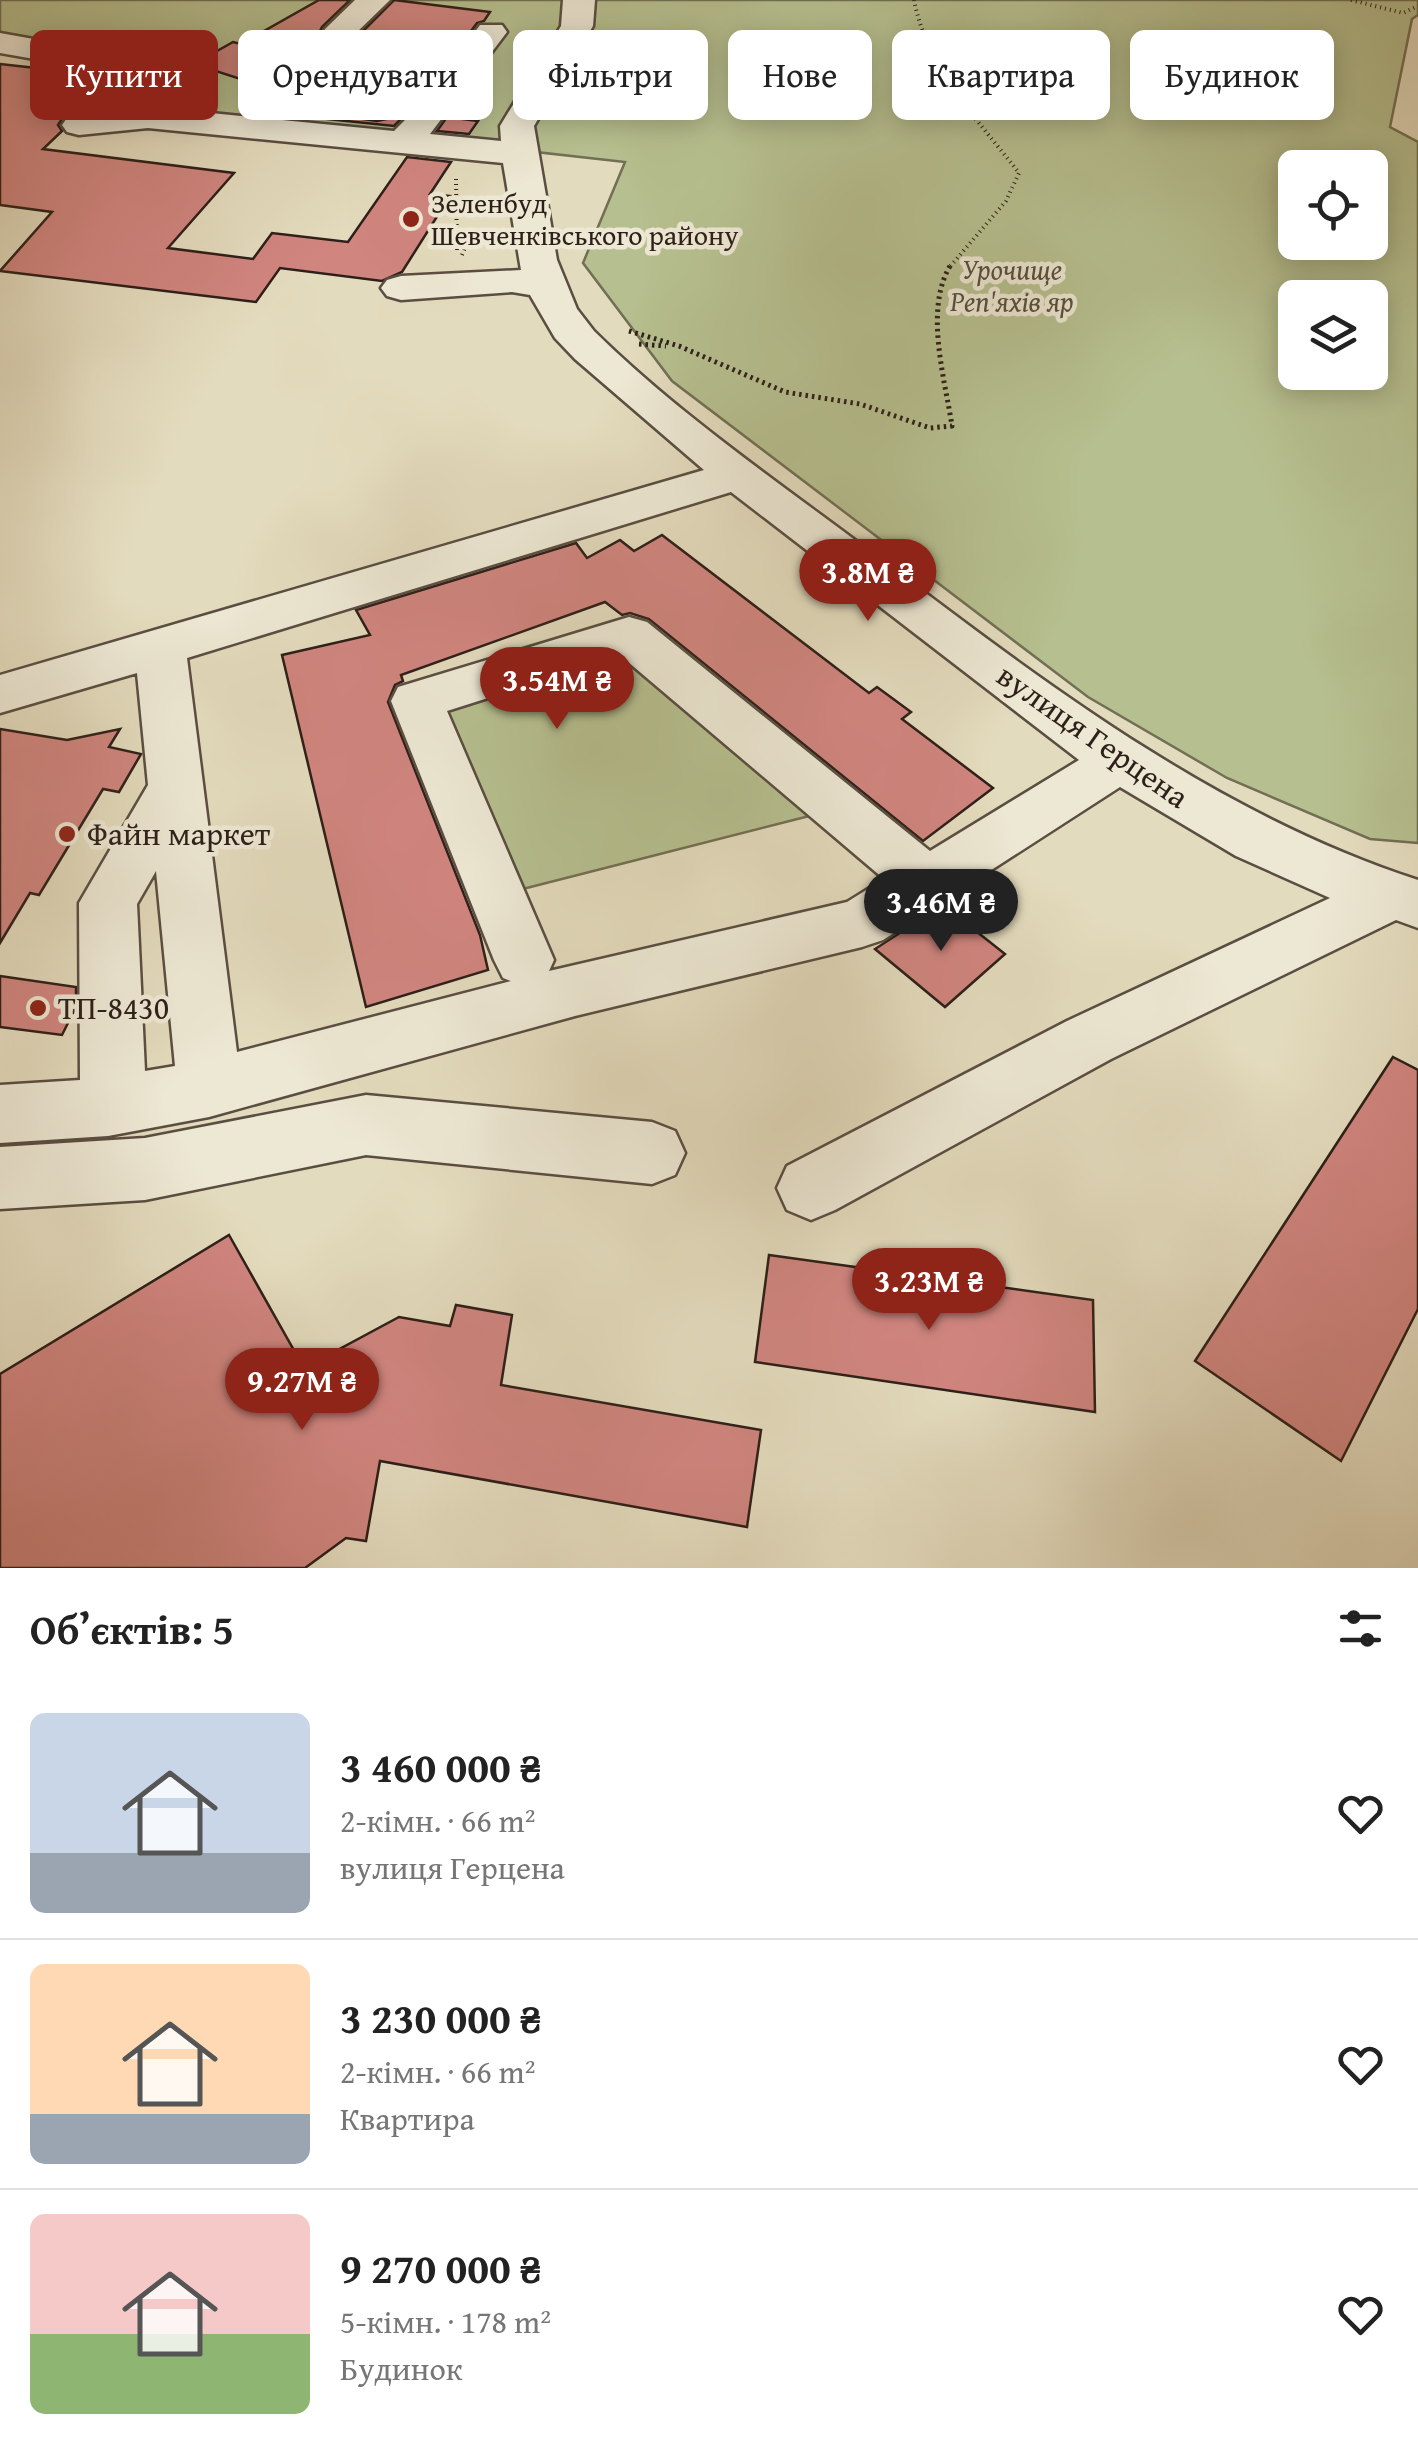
<!DOCTYPE html>
<html lang="uk">
<head>
<meta charset="utf-8">
<style>
  body { margin:0; font-family:"Gentium Book Plus",serif; background:#f6f6f6; color:#222; height:100vh; display:flex; flex-direction:column; font-size:38px; white-space:nowrap }
  * { box-sizing:border-box; margin:0 }
  p { font-size:32px; color:#767676 }
  .icon { flex:none; width:55px; height:55px; fill:none; stroke:currentColor; stroke-width:2; stroke-linecap:round; stroke-linejoin:round }
  .map { position:relative; height:1568px; overflow:hidden }
  .drawer { display:flex; flex-direction:column; background:#fff; flex:1 }
  .drawer>* { flex:none }
  .hud { position:absolute; left:30px; top:30px; width:1360px; height:90px; display:flex; gap:20px }
  .tools { position:absolute; left:1278px; top:150px; display:grid; gap:20px }
  .tools a { display:grid; place-items:center; width:110px; height:110px; border-radius:15px; background:#fff; box-shadow:0 5px 25px #0003; font-size:50px }
  .price { position:absolute; translate:-50% -85px; padding:0 22px; border-radius:35px; background:#8f2418; color:#fff; font-size:32px; line-height:65px; filter:drop-shadow(0 2px 5px #0008) }
  .price::after { content:''; position:absolute; left:50%; top:60px; width:30px; height:22px; margin-left:-15px; background:inherit; clip-path:polygon(0 0,100% 0,50% 100%) }
  .price.current { background:#222; color:#fff }
  ul { padding:0; list-style:none }
  li { display:flex; align-items:center; gap:30px; height:250px; padding:0 30px }
  li+li { border-top:2px solid #e0e0e0 }
  li span { display:grid; place-items:center; flex:none; width:280px; height:200px; border-radius:15px; color:#555 }
  li>.icon { margin-inline-start:auto }
  span .icon { width:120px; height:120px; fill:#fffc; stroke-width:1 }
  li b { font-size:42px }
  h2 { display:flex; justify-content:space-between; align-items:center; height:120px; padding:0 30px; font-size:42px }
  .tag { padding:0 35px; border-radius:15px; background:#fff; box-shadow:0 5px 25px #0003; font-size:35px; line-height:90px }
  .tag.current { background:#8f2418; color:#fff }
  .map>svg:first-child { display:block }
  .green { fill:#b6bf8f; stroke:#726f54; stroke-width:2.5; fill-rule:evenodd }
  .building { fill:#d0857f; stroke:#2d1f19; stroke-width:2.5 }
  .lines { fill:none; stroke-linecap:round; stroke-linejoin:round }
  .minor-casing { stroke:#5a4e42; stroke-width:5 }
  .path-far1 { stroke:#2d1f19; stroke-width:4; stroke-dasharray:1 4; stroke-linecap:butt }
  .path { stroke:#2d1f19; stroke-width:5; stroke-dasharray:2.5 4; stroke-linecap:butt }
  .minor { fill:#ede8d4; fill-rule:evenodd }
  .poi-dot { fill:#8f2418; stroke:#ede8d4; stroke-width:4 }
  .labels { text-anchor:middle; stroke-width:9; stroke-linejoin:round; paint-order:stroke }
  .far-poi-label { font-size:28px; fill:#2d1f19; stroke:#ede8d4; text-anchor:start }
  .far-park-label { font-size:28px; font-style:italic; fill:#564f3c; stroke:#ede8d4 }
  .street-label { font-size:32px; fill:#2d1f19; stroke:#ede8d4 }
  .poi-label { font-size:32px; fill:#2d1f19; stroke:#ede8d4; text-anchor:start }
</style>
</head>
<body>
<div class="map">
<svg width="1418" height="1568" viewBox="0 0 1418 1568">
  <rect width="100%" height="100%" fill="#e3dbbd"/>
  <filter id="stains"><feTurbulence type="fractalNoise" baseFrequency=".002" numOctaves="4"/><feColorMatrix values="0 0 0 0 .2 0 0 0 0 .09 0 0 0 0 .02 0 0 0 .5 -.17"/></filter>
  <radialGradient id="worn" r=".72"><stop offset=".6" stop-color="#630" stop-opacity="0"/><stop offset="1" stop-color="#630" stop-opacity=".3"/></radialGradient>
  <path class="green" d="M0 0H1418V15L1412 19 1390 127 1418 142V843L1370 839 1227 778 1088 697 672 381 583 263 625 162 206 115 160 66 0 39ZM1295 168H1370V242H1295ZM1295 298H1370V372H1295Z
    M630 646 817 814 511 892 432 710Z"/>
  <path class="building" d="M319 0H350L322 27 287 100 294 109 377 121 391 118 398 109 393 98 334 87 358 36 394 0 490 12 484 21 477 23 416 104 394 126 270 113 284 96 241 91 250 82 194 64 233 42 241 44Z
    M0 64 117 77 82 111 64 116 58 125 62 131 43 149 234 173 168 248 253 259 272 233 348 242 407 157 451 162 430 194 450 196 402 272 382 281 280 268 256 302 0 271 52 212 0 205Z
    M447 117 478 121 469 134 437 131Z
    M662 535 869 693 877 687 911 712 902 719 993 788 923 841 649 619 630 613 622 615 605 602 401 675 403 681 395 685 388 702 480 935 488 970 366 1007 282 655 370 635 356 610 576 543 587 558 620 540 634 551Z
    M0 729 67 740 120 729 109 747 141 754 119 792 103 789 39 895 30 893 0 943Z
    M943 905 1005 954 945 1007 875 949Z
    M0 976 76 987V1007L62 1035 0 1027Z
    M1393 1057 1418 1070V1309L1341 1461 1195 1361Z
    M229 1235 304 1368 399 1317 450 1326 456 1305 512 1315 501 1385 761 1430 747 1527 380 1461 366 1541 346 1538 305 1568H0V1374Z
    M769 1255 1093 1300 1095 1412 755 1362Z"/>
  <g class="lines">
    <defs>
      <path id="minor" d="M355 0H390L355 34 328 90 390 100 395 107 390 114 378 117 295 105 290 98 325 29Z
        M563 0H595L593 26 534 126 557 260 577 309 594 331C676 412 775 480 867 549 1040 679 1210 812 1418 880V928L1396 920 1111 1059 835 1210 811 1220 787 1210 777 1188 787 1166 1067 1021 1330 898 1236 856 1120 787 883 940 862 947 575 1016 209 1117 108 1136 0 1143V1085L80 1080 79 903 148 785 137 673 0 713V675L704 470 575 359 555 338 530 295 512 292 401 300 387 296 381 288 387 280 401 276 521 270 503 163 148 128 79 135 67 132 62 125 67 118 79 115 164 109 154 100 143 78 0 53V33L168 63 181 88 211 113 394 131 419 106 480 25H502L507 32 430 134 501 141 500 126 561 26ZM731 492 1079 760 930 851 647 622 629 617 398 687 391 701 494 960 503 978 511 981 237 1052 187 658ZM621 656 884 879 847 902 549 971 554 960 447 711ZM156 871 175 1066 145 1071 137 904Z
        M366 1095 652 1122 675 1131 685 1153 675 1175 652 1184 366 1155 145 1200 0 1209V1147L145 1138Z"/>
    </defs>
    <use href="#minor" class="minor-casing"/>
    <path class="path-far1" d="M914 0C927 68 978 120 1019 173L1006 201 948 269
      M1351 0 1403 13 1418 6
      M456 179 457 252
      M462 255 466 245H498"/>
    <path class="path" d="M629 331 679 346 785 392 860 404 930 428 952 426C945 379 924 310 950 266
      M639 344 666 346"/>
    <use href="#minor" class="minor"/>
  </g>
  <g class="poi-dot">
    <circle cx="411" cy="219" r="10"/>
    <circle cx="67" cy="834" r="10"/>
    <circle cx="38" cy="1008" r="10"/>
  </g>
  <g class="labels">
    <g class="far-poi-label">
      <text x="431" y="213">Зеленбуд<tspan x="431" dy="32">Шевченківського району</tspan></text>
    </g>
    <g class="far-park-label">
      <text x="1012" y="279">Урочище<tspan x="1012" dy="32">Реп'яхів яр</tspan></text>
    </g>
    <g class="street-label">
      <text transform="translate(1093 736) rotate(35)" y="11">вулиця Герцена</text>
    </g>
    <g class="poi-label">
      <text x="87" y="845">Файн маркет</text>
      <text x="58" y="1019">ТП-8430</text>
    </g>
  </g>
  <rect width="100%" height="100%" filter="url(#stains)"/>
  <rect width="100%" height="100%" fill="url(#worn)"/>
</svg>
<div class="tools">
<a><svg class="icon" aria-label="locate" viewBox="0 0 24 24"><circle cx="12" cy="12" r="6"/><path d="M12 2v4M12 18v4M2 12h4M18 12h4"/></svg></a>
<a><svg class="icon" aria-label="layers" viewBox="0 0 24 24"><path d="M12 4l9 5-9 5-9-5zM3 14l9 5 9-5"/></svg></a>
</div>
<b class="price" style="left:868px;top:624px">3.8M ₴</b>
<b class="price" style="left:557px;top:732px">3.54M ₴</b>
<b class="price current" style="left:941px;top:954px">3.46M ₴</b>
<b class="price" style="left:929px;top:1333px">3.23M ₴</b>
<b class="price" style="left:302px;top:1433px">9.27M ₴</b>
<div class="hud">
<a class="tag current">Купити</a>
<a class="tag">Орендувати</a>
<a class="tag">Фільтри</a>
<a class="tag">Нове</a>
<a class="tag">Квартира</a>
<a class="tag">Будинок</a>
</div>
</div>
<section class="drawer">
<h2>Об’єктів: 5<svg class="icon" aria-label="filters" viewBox="0 0 24 24"><path d="M4 7h16M4 17h16"/><circle cx="9" cy="7" r="2"/><circle cx="15" cy="17" r="2"/></svg></h2>
<ul>
<li><span style="background:linear-gradient(#c9d6e8 70%,#9aa5b1 0)"><svg class="icon" aria-label="home" viewBox="0 0 24 24"><path d="M3 11l9-7 9 7M6 9v11h12V9"/></svg></span><div><b>3 460 000 ₴</b><p>2-кімн. · 66 m²</p><p>вулиця Герцена</p></div><svg class="icon" aria-label="heart" viewBox="0 0 24 24"><path d="M12 20l-8-8c-3-5 5-10 8-4 3-6 11-1 8 4z"/></svg></li>
<li><span style="background:linear-gradient(#ffd9b3 75%,#9aa5b1 0)"><svg class="icon" aria-label="home" viewBox="0 0 24 24"><path d="M3 11l9-7 9 7M6 9v11h12V9"/></svg></span><div><b>3 230 000 ₴</b><p>2-кімн. · 66 m²</p><p>Квартира</p></div><svg class="icon" aria-label="heart" viewBox="0 0 24 24"><path d="M12 20l-8-8c-3-5 5-10 8-4 3-6 11-1 8 4z"/></svg></li>
<li><span style="background:linear-gradient(#f6c9c9 60%,#8fb573 0)"><svg class="icon" aria-label="home" viewBox="0 0 24 24"><path d="M3 11l9-7 9 7M6 9v11h12V9"/></svg></span><div><b>9 270 000 ₴</b><p>5-кімн. · 178 m²</p><p>Будинок</p></div><svg class="icon" aria-label="heart" viewBox="0 0 24 24"><path d="M12 20l-8-8c-3-5 5-10 8-4 3-6 11-1 8 4z"/></svg></li>
</ul>
</section>
</body>
</html>
